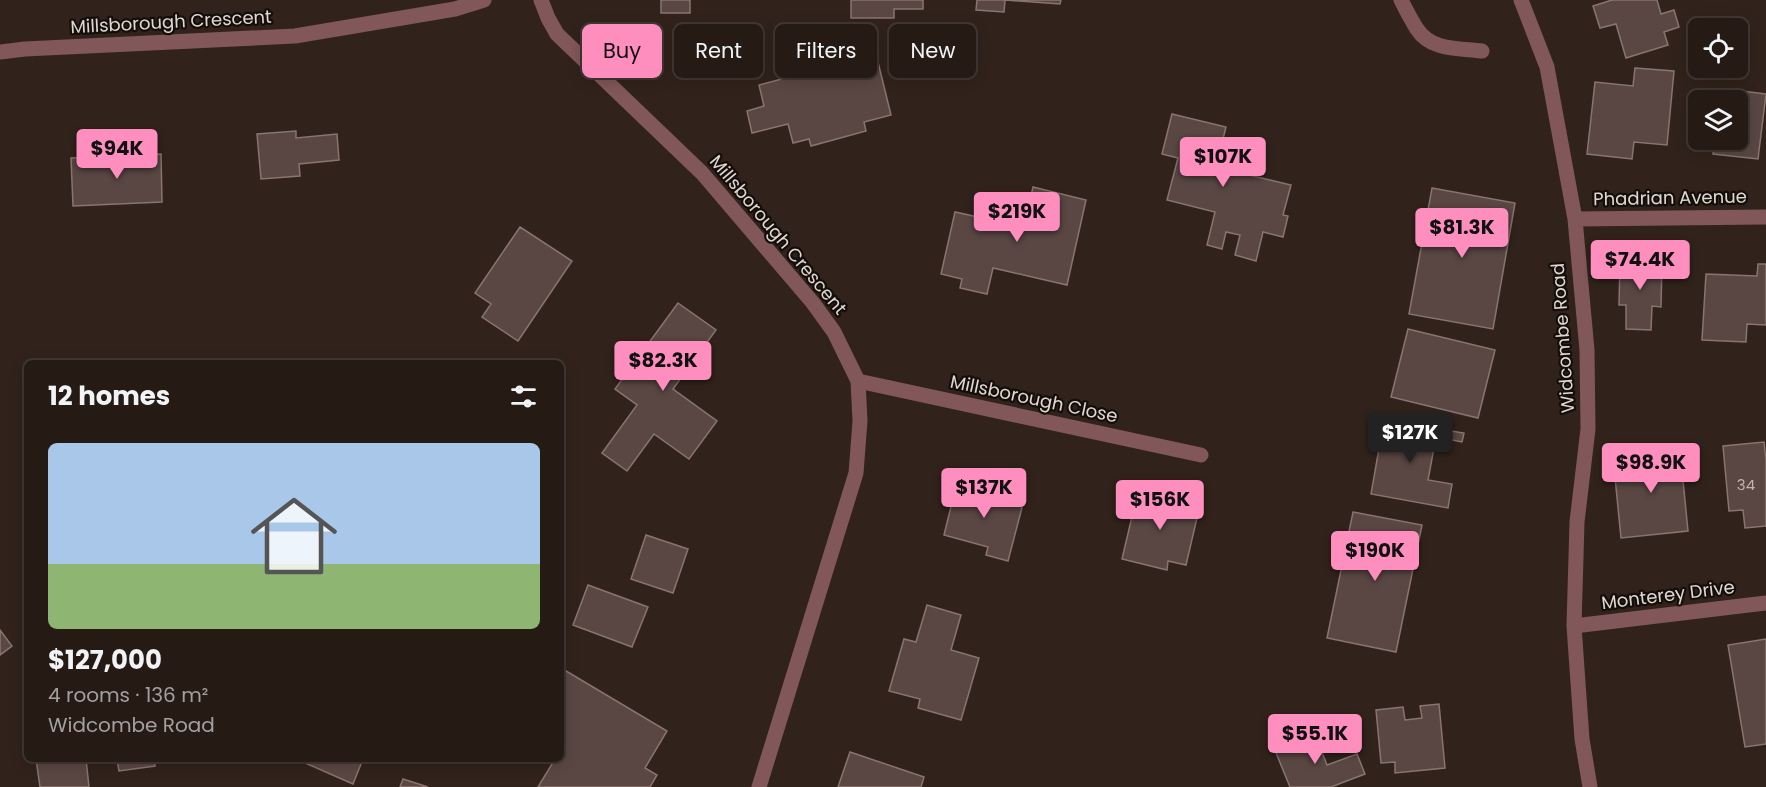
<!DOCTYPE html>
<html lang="en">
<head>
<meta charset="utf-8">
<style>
  body { margin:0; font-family:Poppins,sans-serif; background:#312722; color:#f1f3f6; height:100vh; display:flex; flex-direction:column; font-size:22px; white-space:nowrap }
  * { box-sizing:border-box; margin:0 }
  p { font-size:20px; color:#a3a1a0 }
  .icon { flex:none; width:33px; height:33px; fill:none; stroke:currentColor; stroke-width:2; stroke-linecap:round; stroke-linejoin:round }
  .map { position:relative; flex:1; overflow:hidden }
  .side { position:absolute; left:24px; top:360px; width:540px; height:402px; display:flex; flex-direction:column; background:#251a14; border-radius:9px; box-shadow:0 3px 15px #0003,0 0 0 2px #423834 }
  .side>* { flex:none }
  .hud { position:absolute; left:582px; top:24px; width:570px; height:54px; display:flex; gap:12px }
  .tools { position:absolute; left:1688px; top:18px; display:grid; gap:12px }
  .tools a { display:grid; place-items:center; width:60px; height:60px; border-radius:9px; background:#251a14; box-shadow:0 3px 15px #0003,0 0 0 2px #423834; font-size:30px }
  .price { position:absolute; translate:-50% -51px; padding:0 14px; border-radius:6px; background:#fd8ebe; color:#111; font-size:20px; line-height:39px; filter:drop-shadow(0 2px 3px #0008) }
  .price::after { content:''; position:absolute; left:50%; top:36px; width:18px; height:14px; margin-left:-9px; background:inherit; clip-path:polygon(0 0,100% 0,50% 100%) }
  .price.current { background:#222; color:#fff }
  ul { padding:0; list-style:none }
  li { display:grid; align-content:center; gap:12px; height:318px; padding:0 24px }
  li+li { border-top:2px solid #423834 }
  li span { display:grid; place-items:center; height:186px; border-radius:9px; color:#555 }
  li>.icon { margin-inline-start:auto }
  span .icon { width:108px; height:108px; fill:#fffc; stroke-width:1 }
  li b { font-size:26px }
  h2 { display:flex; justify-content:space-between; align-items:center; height:72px; padding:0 24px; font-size:26px }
  .tag { padding:0 21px; border-radius:9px; background:#251a14; box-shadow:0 3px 15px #0003,0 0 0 2px #423834; font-size:21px; line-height:54px }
  .tag.current { background:#fd8ebe; color:#111 }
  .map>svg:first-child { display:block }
  .building { fill:#5a4743; stroke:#897470; stroke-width:1.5 }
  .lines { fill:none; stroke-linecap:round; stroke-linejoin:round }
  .minor { stroke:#825759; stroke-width:15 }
  .labels { text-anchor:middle; stroke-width:4.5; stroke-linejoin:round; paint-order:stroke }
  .number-label { font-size:15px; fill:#bfb3ae }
  .street-label { font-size:18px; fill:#e1d7d1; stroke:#140e0a }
</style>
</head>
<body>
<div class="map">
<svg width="1766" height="787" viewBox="0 0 1766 787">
  <rect width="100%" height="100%" fill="#31231b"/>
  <path class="building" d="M661 0H690V13H661Z
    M851 0H923V9H894V18H851Z
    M977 0H1061L1060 4 1005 0 1004 12 976 10Z
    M1612 0H1657L1661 14 1674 10 1679 27 1664 32 1668 45 1626 58 1616 24 1600 28 1593 6Z
    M876 54 891 115 864 122 866 131 811 146 809 139 793 143 788 124 752 133 747 111 764 106 759 85Z
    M1635 68 1674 71 1667 145 1634 142 1632 159 1587 154 1595 82 1633 86Z
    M1726 89 1766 94 1758 159 1713 154 1714 147 1689 144 1694 100 1698 101V140H1737V100H1725Z
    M1172 114 1226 127 1216 167 1291 185 1283 215 1288 216 1283 237 1263 232 1256 261 1235 255 1240 235 1226 232 1222 249 1207 245 1215 212 1167 200 1178 158 1162 154Z
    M296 131V138L337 134 339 160 299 164 300 176 261 179 257 134Z
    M161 154 162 202 73 206 71 158Z
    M1033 187 1086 200 1067 285 993 268 987 294 960 288 962 279 941 274 955 212 1024 227Z
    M1432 188 1515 203 1493 329 1409 314Z
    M520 227 572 261 518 341 482 317 491 304 475 293Z
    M1620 260H1662L1661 307 1652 306 1651 330 1626 329V305H1619Z
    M1758 264H1766V325L1747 324 1746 342 1702 340 1706 274 1757 276Z
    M678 303 716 330 673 389 717 421 689 459 654 434 627 471 602 453 637 405 615 389Z
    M1408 329 1495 350 1478 418 1391 397Z
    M1384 420 1464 433 1462 442 1436 437 1428 480 1452 484 1448 508 1371 494Z
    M1764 442 1766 460V526L1745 528 1743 510 1729 511 1723 446Z
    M1680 450 1688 531 1621 538 1613 457Z
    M957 482 1024 500 1008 561 986 555 988 547 944 535Z
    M1138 491 1200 505 1186 565 1168 561 1167 570 1122 559Z
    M1353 512 1422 525 1396 652 1327 638Z
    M646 535 688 549 673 593 631 579Z
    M588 585 648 607 632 647 573 625Z
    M927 605 961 615 951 650 979 658 961 720 918 708 920 699 889 691 904 639 916 642Z
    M0 630 12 646 0 655Z
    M1766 639V744L1745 747 1728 645Z
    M561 668 667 731 645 768 657 775 650 787H538L555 759H561Z
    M1439 704 1445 768 1395 773V762L1381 763 1376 710 1403 707 1405 720 1422 718 1420 706Z
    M1314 732 1327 765 1357 754 1365 774 1331 787H1290L1274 748Z
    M850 752 924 777 921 787H838Z
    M36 759H86L89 787H40Z
    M106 759H154L155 766 119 771 117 760 106 761Z
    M296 759H363L353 784Z
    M403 779 428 787H400Z"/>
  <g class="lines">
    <path class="minor" d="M541 0 548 18 557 34 702 173 813 303 834 332 858 381 860 421 856 473 759 787
      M1401 0C1406 10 1411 20 1417 29 1431 51 1459 48 1482 51
      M1521 0 1547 67 1575 219 1587 350 1588 429 1577 522 1574 626 1582 739 1590 787
      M0 52 25 49 295 36 455 9 484 0
      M1575 219 1766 217
      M858 381 1201 455
      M1574 626 1766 603"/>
  </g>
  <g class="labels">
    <g class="number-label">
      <text x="1746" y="490">34</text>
    </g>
    <g class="street-label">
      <text transform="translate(171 22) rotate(-3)" y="6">Millsborough Crescent</text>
      <text transform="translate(1670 198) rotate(-1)" y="6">Phadrian Avenue</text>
      <text transform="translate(778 235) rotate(50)" y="6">Millsborough Crescent</text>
      <text transform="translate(1563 338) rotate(-94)" y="6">Widcombe Road</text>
      <text transform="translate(1034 399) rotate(12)" y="6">Millsborough Close</text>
      <text transform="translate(1668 595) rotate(-7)" y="6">Monterey Drive</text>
    </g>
  </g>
</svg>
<div class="tools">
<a><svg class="icon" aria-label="locate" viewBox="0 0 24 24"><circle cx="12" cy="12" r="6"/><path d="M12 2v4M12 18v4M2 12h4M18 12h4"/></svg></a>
<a><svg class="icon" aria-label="layers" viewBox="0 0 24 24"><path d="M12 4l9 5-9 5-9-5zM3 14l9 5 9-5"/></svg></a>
</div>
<b class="price" style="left:117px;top:180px">$94K</b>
<b class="price" style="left:1223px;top:188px">$107K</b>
<b class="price" style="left:1017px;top:243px">$219K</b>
<b class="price" style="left:1462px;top:259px">$81.3K</b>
<b class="price" style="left:1640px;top:291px">$74.4K</b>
<b class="price" style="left:663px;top:392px">$82.3K</b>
<b class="price current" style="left:1410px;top:464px">$127K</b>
<b class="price" style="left:1651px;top:494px">$98.9K</b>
<b class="price" style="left:984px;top:519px">$137K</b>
<b class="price" style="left:1160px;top:531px">$156K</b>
<b class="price" style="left:1375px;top:582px">$190K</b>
<b class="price" style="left:1315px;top:765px">$55.1K</b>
<div class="hud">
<a class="tag current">Buy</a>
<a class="tag">Rent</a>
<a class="tag">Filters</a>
<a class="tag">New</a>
</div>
<section class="side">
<h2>12 homes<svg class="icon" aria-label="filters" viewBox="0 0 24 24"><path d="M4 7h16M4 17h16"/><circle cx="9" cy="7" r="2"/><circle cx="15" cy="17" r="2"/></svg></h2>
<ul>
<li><span style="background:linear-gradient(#a9c7e8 65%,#8fb573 0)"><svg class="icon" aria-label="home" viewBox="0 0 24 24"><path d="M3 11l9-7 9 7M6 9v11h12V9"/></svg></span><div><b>$127,000</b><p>4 rooms · 136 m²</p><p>Widcombe Road</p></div></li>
</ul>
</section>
</div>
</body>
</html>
